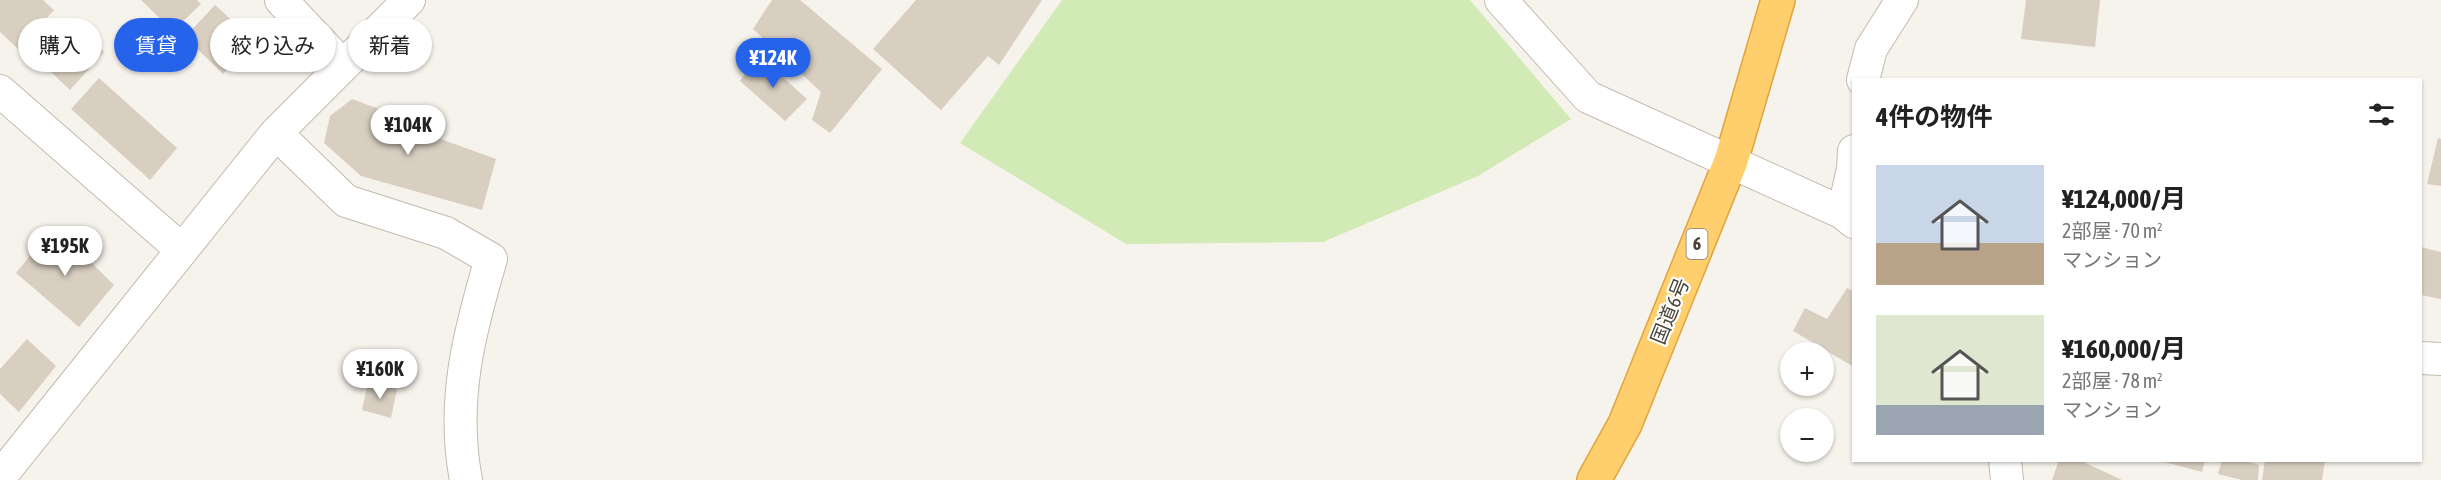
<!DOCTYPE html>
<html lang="ja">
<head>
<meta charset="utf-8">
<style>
  body { margin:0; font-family:"Asap Condensed","Noto Sans JP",sans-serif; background:#f6f6f6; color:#222; height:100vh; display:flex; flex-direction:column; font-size:22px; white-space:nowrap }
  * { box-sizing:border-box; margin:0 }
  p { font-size:20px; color:#767676 }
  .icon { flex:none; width:33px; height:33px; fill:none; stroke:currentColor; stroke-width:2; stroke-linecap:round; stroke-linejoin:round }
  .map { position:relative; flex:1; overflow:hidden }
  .sheet { position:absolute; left:1852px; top:78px; width:570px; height:384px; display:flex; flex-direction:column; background:#fff; border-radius:0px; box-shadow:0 2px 4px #0004 }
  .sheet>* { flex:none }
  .top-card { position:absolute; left:18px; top:18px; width:570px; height:54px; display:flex; gap:12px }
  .fabs { position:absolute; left:1780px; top:342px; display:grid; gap:12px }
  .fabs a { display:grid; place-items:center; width:54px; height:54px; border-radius:50%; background:#fff; box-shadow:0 2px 4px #0004; font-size:30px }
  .price { position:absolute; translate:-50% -51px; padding:0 14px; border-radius:21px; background:#fff; color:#222; font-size:20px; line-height:39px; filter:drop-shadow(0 2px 3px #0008) }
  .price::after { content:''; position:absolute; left:50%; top:36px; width:18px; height:14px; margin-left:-9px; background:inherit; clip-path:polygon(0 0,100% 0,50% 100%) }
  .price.selected { background:#2563eb; color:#fff }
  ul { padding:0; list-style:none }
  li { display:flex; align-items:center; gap:18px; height:150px; padding:0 24px }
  li span { display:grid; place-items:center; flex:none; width:168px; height:120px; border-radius:0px; color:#555 }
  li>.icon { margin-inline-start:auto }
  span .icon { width:72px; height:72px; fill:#fffc; stroke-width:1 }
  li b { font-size:26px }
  h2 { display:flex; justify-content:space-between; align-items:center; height:72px; padding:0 24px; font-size:26px }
  .pill { padding:0 21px; border-radius:27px; background:#fff; box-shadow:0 2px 4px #0004; font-size:21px; line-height:54px }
  .pill.selected { background:#2563eb; color:#fff }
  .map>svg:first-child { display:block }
  .green { fill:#d2eab5 }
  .building { fill:#d8cfc1 }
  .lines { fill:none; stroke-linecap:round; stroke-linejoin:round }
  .street-casing { stroke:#c2bbae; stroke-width:34 }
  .highway-casing { stroke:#e0a43c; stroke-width:36 }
  .street { stroke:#fff; stroke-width:32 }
  .highway { stroke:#ffcf6e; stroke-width:33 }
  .labels { text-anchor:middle; stroke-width:4.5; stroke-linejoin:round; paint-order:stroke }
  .shield { fill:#fff; stroke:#817c74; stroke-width:1.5 }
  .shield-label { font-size:18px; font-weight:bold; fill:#4b4439 }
  .street-label { font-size:20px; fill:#4b4439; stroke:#fff }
</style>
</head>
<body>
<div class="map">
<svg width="2441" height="480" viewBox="0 0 2441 480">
  <rect width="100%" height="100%" fill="#f6f3ec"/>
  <path class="green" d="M1062 0H1470L1571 119 1478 176 1323 242 1126 244 960 143Z"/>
  <path class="building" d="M0 0H43L54 10 18 49 0 32Z
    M141 0H197L201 4 173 31Z
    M772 0H800L882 69 830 133 812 120 821 92 753 29Z
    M916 0H1042L999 65 988 56 941 110 873 49Z
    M2026 0H2100L2095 47 2021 39Z
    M215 5 256 42 223 74 185 37Z
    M66 20 104 52 70 90 33 55Z
    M758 55 807 99 785 121 740 81Z
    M99 78 177 148 150 180 71 109Z
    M352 99 403 118 402 132 417 144 424 133 496 159 482 210 361 176 324 143 330 116Z
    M2438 138 2441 139V186L2427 184Z
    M54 226 114 285 79 327 16 273Z
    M2421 247 2441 252V299L2421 295Z
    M1847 288 1854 292V367L1793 331 1805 308 1827 319Z
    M27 339 56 366 19 412 0 394V369Z
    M368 383 397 389 391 418 362 410Z
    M2059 460H2079L2122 480H2052Z
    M2157 460H2205L2202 472Z
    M2222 460H2244L2259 465 2258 480H2242L2218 474Z
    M2265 460H2325L2322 480H2262Z"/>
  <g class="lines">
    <defs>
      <path id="street" d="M281 0 343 66
        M1501 0 1588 97 1843 213 1854 222
        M1863 80 1871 49 1902 0
        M0 91 182 250
        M276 133 346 201 446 233 491 259C469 333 451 402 466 480
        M1843 213 1853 169 1854 151
        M2421 358 2441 359
        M2005 460 2007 480
        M0 477 276 133 409 0"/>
      <path id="highway" d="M1594 480 1625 424 1731 161 1778 0"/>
    </defs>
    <use href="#street" class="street-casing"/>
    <use href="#highway" class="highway-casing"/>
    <use href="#street" class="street"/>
    <use href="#highway" class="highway"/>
  </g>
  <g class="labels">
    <rect class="shield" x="1686.5" y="229" width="21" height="30" rx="4.5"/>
    <g class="shield-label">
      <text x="1697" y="250">6</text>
    </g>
    <g class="street-label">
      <text transform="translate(1670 311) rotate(-68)" y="7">国道6号</text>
    </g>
  </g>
</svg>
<div class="fabs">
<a>+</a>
<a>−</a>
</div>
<b class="price selected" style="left:773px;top:89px">¥124K</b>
<b class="price" style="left:408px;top:156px">¥104K</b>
<b class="price" style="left:65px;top:277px">¥195K</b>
<b class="price" style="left:380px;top:400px">¥160K</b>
<div class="top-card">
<a class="pill">購入</a>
<a class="pill selected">賃貸</a>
<a class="pill">絞り込み</a>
<a class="pill">新着</a>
</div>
<section class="sheet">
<h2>4件の物件<svg class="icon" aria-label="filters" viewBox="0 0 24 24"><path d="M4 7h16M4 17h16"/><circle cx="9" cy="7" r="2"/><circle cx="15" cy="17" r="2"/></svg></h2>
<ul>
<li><span style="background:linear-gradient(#c9d6e8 65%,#b9a48a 0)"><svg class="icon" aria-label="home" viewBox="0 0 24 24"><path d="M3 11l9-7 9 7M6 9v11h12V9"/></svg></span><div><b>¥124,000/月</b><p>2部屋 · 70 m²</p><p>マンション</p></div></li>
<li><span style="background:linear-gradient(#dfe7d0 75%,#9aa5b1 0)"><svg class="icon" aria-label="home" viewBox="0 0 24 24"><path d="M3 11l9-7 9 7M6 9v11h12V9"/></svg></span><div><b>¥160,000/月</b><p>2部屋 · 78 m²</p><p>マンション</p></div></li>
</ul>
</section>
</div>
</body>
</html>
